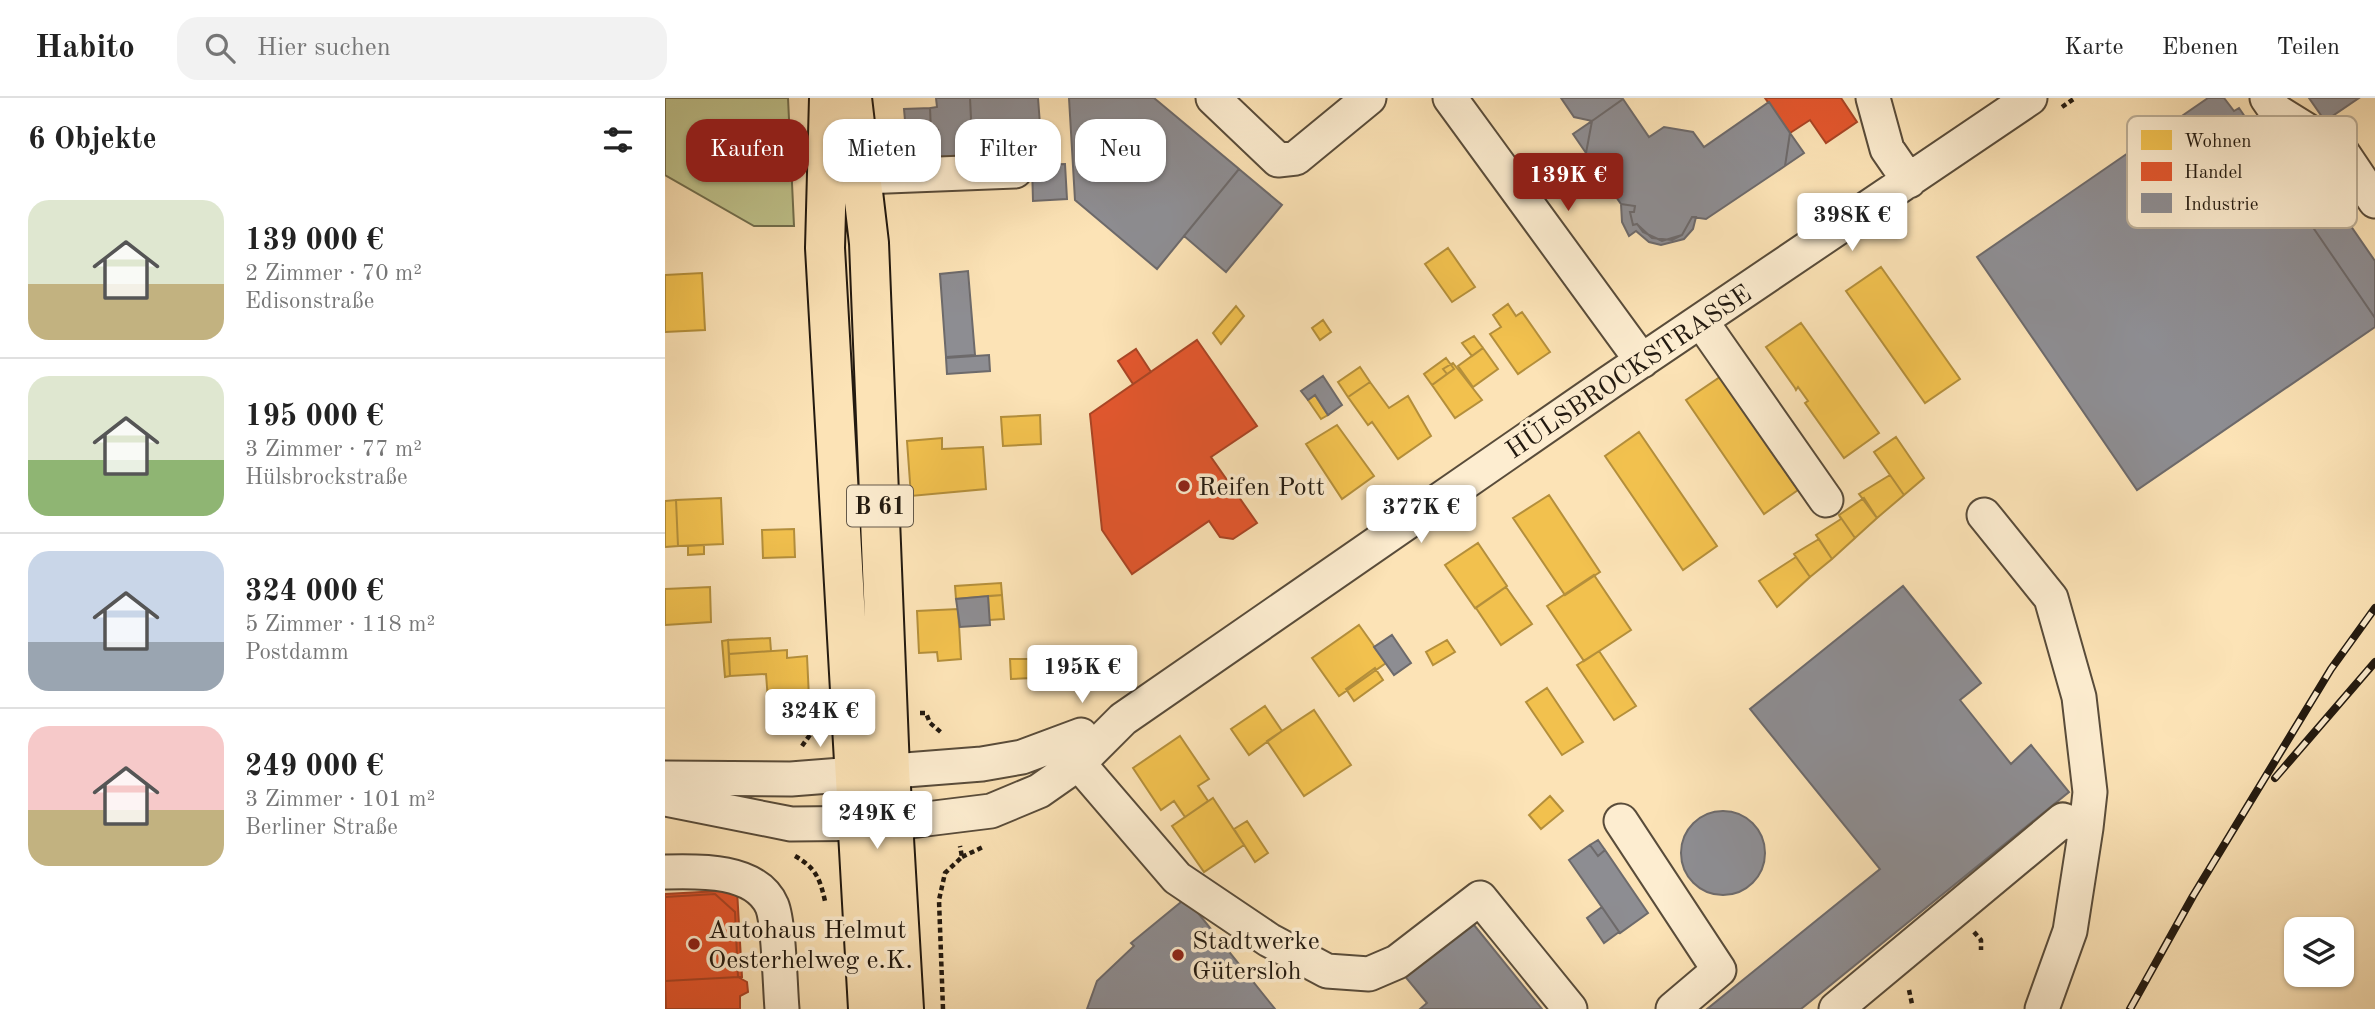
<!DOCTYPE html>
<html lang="de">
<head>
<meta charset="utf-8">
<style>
  body { margin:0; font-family:"Old Standard TT",serif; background:#f2f2f2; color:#222; height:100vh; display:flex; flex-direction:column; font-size:26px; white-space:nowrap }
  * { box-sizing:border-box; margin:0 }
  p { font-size:23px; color:#767676 }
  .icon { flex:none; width:38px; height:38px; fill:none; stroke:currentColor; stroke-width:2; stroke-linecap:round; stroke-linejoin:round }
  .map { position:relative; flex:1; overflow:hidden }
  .sheet { display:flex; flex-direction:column; background:#fff; width:665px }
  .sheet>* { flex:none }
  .banner { position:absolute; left:21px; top:21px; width:665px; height:63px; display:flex; gap:14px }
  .fabs { position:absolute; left:1619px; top:819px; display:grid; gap:14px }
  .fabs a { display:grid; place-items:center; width:70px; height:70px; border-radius:14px; background:#fff; box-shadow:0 2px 5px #0004; font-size:35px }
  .price { position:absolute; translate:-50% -60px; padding:0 16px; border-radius:7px; background:#fff; color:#222; font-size:23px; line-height:46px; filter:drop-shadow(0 2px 4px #0008) }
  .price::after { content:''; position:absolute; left:50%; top:42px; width:21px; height:16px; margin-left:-10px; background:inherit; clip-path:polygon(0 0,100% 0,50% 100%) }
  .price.current { background:#8f2418; color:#fff }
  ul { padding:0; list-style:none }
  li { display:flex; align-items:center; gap:21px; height:175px; padding:0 28px }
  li+li { border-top:2px solid #e0e0e0 }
  li span { display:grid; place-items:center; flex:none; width:196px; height:140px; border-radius:21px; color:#555 }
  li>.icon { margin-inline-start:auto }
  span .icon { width:84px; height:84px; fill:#fffc; stroke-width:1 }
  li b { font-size:30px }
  h2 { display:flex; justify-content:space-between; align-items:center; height:84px; padding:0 28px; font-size:30px }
  .chip { padding:0 24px; border-radius:21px; background:#fff; box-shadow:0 2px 5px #0004; font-size:24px; line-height:63px }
  .chip.current { background:#8f2418; color:#fff }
  header { display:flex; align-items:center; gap:42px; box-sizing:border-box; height:98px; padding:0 35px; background:#fff; border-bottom:2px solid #e0e0e0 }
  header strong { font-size:33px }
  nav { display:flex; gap:38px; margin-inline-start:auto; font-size:24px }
  .search { width:490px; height:63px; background:#f2f2f2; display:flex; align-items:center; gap:18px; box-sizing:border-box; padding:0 24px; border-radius:21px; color:#767676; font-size:26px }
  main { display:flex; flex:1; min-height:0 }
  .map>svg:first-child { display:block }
  .green { fill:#c0c48d; stroke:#726f4e; stroke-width:2 }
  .homes { fill:#f2c14e; stroke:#b48f3b; stroke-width:2 }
  .shops { fill:#e4572e; stroke:#aa4525; stroke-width:2 }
  .industry { fill:#8d8d92; stroke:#6d6a6b; stroke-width:2 }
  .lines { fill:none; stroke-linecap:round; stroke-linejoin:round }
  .minor-casing { stroke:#594c3a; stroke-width:37 }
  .major-casing { stroke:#231a10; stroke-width:42 }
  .path { stroke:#231a10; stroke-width:4.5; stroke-dasharray:5 3.5; stroke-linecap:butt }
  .minor { stroke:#fdedd0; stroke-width:33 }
  .major { stroke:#fce3b6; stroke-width:38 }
  .rail-casing { stroke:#231a10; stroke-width:8 }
  .rail { stroke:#fdedd0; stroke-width:5; stroke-dasharray:16; stroke-linecap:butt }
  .poi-dot { fill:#8f2418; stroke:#fdedd0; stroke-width:2.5 }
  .labels { text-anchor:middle; stroke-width:7; stroke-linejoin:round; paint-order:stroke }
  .shield { fill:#fdedd0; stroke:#64594a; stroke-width:2 }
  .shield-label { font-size:24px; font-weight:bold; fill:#231a10 }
  .street-label { font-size:26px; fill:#231a10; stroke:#fdedd0 }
  .poi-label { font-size:26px; fill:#231a10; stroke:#fdedd0; text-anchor:start }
  .key { fill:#fdedd0; stroke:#bcae96; stroke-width:2 }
  .key-label { font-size:19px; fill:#231a10 }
</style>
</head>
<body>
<header>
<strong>Habito</strong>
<div class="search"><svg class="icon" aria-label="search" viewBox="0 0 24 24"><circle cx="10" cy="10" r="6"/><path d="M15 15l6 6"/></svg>Hier suchen</div>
<nav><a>Karte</a><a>Ebenen</a><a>Teilen</a></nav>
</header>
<main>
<section class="sheet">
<h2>6 Objekte<svg class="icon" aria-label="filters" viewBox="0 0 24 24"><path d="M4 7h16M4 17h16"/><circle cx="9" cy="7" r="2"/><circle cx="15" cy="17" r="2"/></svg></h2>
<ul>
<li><span style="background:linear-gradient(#dfe7d0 60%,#c2b280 0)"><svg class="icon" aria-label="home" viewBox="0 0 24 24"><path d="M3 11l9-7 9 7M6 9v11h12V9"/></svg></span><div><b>139 000 €</b><p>2 Zimmer · 70 m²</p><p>Edisonstraße</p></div></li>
<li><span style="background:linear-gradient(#dfe7d0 60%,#8fb573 0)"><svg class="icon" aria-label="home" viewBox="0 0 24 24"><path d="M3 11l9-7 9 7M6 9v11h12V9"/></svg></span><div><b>195 000 €</b><p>3 Zimmer · 77 m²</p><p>Hülsbrockstraße</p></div></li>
<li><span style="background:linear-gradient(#c9d6e8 65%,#9aa5b1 0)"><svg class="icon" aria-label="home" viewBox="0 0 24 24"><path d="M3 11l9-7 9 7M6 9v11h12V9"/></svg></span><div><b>324 000 €</b><p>5 Zimmer · 118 m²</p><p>Postdamm</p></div></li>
<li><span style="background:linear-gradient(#f6c9c9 60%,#c2b280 0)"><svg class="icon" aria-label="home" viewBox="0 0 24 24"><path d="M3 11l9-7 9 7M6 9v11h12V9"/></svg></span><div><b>249 000 €</b><p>3 Zimmer · 101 m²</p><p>Berliner Straße</p></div></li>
</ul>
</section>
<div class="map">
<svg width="1710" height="911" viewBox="0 0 1710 911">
  <rect width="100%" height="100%" fill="#fce3b6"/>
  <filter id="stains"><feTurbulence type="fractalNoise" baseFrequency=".00286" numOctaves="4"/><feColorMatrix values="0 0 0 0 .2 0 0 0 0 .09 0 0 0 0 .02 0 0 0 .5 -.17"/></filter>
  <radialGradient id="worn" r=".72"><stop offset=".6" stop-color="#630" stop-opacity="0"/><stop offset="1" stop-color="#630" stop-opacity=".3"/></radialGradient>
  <path class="green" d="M0 0H123L129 128H89L0 77Z"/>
  <path class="homes" d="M783 150 810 189 787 204 760 166Z
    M1216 169 1295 281 1260 305 1181 193Z
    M37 175 40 232 0 234V177Z
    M843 206 851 218 857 214 885 254 853 276 825 236 836 229 828 217Z
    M571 208 579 218 556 246 548 235Z
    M658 222 666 234 655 242 647 230Z
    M1136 225 1214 335 1179 360 1140 305 1143 303 1133 289 1131 292 1130 290 1101 249Z
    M809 238 818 250 807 258 797 245Z
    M818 250 833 271 808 289 793 268Z
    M781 260 789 271 767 287 759 276Z
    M788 265 817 302 790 320 767 287 782 276 778 271Z
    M695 269 705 284 683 299 673 284Z
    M1055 279 1133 392 1099 416 1021 302Z
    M705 284 724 310 743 298 766 338 733 361 707 324 703 327 683 299Z
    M650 297 663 317 656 321 643 302Z
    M375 317 376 346 338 348 336 319Z
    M672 327 709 378 677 401 641 346Z
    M974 334 1052 448 1018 472 940 358Z
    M1231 339 1259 380 1239 397 1209 354Z
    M277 340V351L318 349 321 391 246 398 242 343Z
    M1225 377 1239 397 1212 420 1194 396Z
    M884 397 935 474 900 497 848 420Z
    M56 400 58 446 13 448 11 402Z
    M1199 400 1212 420 1190 440 1174 417Z
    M11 402 13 448 0 449V403Z
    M1174 417 1190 440 1167 461 1151 437 1176 421Z
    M129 431 130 459 98 460 97 432Z
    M1154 441 1167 461 1145 479 1129 456Z
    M813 445 842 488 810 510 780 467Z
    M39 447V456L23 457V448Z
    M1131 459 1145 479 1112 509 1094 483Z
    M929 477 966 532 919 563 882 508Z
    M336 485 337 497 291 501 290 488Z
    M45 489 46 524 0 527V491Z
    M841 489 867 526 836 547 811 510Z
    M337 497 339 521 324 522 323 498Z
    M293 511 296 561 273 563 272 554 254 555 252 513Z
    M694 527 721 565 674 598 647 560Z
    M105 540 106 553 64 556 63 542Z
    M63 542 65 578 60 579 57 543Z
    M782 542 790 554 768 567 761 554Z
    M122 552V560L142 558 144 600 103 602 101 576 65 578 64 556Z
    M934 553 971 608 949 622 912 567Z
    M345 561H366L367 580 346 581Z
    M710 570 718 582 689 603 681 591Z
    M882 590 918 644 897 657 861 604Z
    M600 608 617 633 584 657 566 631Z
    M649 612 686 667 639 698 602 643Z
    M515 638 544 681 533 688 543 703 520 719 509 703 496 712 468 670Z
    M885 698 898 713 876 731 864 717Z
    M548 700 579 747 539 774 507 728Z
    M582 723 603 755 590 764 569 731Z"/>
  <path class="shops" d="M1100 0H1176L1192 24 1161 45 1145 22 1125 35Z
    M532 242 592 328 546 359 592 425 568 441 555 439 544 423 467 476 437 432 425 316Z
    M471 251 486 274 468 286 453 263Z
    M72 792 77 879H73L70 814 50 796 0 799V796Z
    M50 796 70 814 73 879 0 883V799Z
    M73 879 82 884 83 894 75 898V911H1L0 883Z"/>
  <path class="industry" d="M271 0H305L308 58 274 60 273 32 266 33 265 10 272 9Z
    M305 0H373L376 40 307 44Z
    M404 0H489L574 71 492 171 410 102Z
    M896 0H957L958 1 927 23 909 19Z
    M1543 0H1559L1569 13 1574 10 1600 48 1595 52 1710 220V229L1472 392 1312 159Z
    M1644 0H1694L1660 23Z
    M958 1 984 39 999 29 1028 34 1039 49 1104 4 1125 35 1120 68 1041 121 1027 119 1017 137 1007 142 987 140 972 126 968 127 965 114H969L970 108 956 106 921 55 927 23Z
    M265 10 266 33 241 34 239 11Z
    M927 23 921 55 908 36Z
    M1621 34 1710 163V220L1595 52Z
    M1125 35 1139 55 1120 68Z
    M400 66 402 101 368 103 367 67Z
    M574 71 617 107 561 174 519 138Z
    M956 106 970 108 969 114H965L968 127 972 126 978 134 997 143 1017 137 1027 119H1031L1028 131 1019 141 996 147 984 144 971 133 964 138 957 124Z
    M303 173 310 257 281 259 275 176Z
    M324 257 325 273 282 276 281 260Z
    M658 278 677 307 663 317 650 297 643 302 636 293Z
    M1238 488 1316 585 1295 602 1346 666 1366 647 1404 694 1136 911H1042L1215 771 1085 611Z
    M323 498 325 527 295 529 291 501Z
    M727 537 746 565 729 577 709 549Z
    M1016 755a42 42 0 1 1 84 0a42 42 0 1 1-84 0Z
    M933 742 940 752 933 758 925 747Z
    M925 747 933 758 940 752 983 815 955 835 904 762Z
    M521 800 610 911H422L432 883 469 848 466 845Z
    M937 809 954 834 939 845 922 820Z
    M805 822 877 911H755L762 905 738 876Z"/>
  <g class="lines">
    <defs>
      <path id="minor" d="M548 0 613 62 631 60 704 0
        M785 0 977 263
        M1208 0 1222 51 1244 83
        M1602 0 1611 13 1677 54 1710 103
        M172 80 350 73
        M1036 223 1161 402
        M1319 417 1386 500 1414 599 1425 694 1421 730 1405 833 1377 911
        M396 645 512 780 604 842 662 873 704 876 732 864 815 800 905 911
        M0 680 126 681 317 666 357 659 416 637
        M0 701 126 726 229 725 326 713 374 693 414 665 458 621 945 284 1365 0
        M956 723 1054 872 1008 911
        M0 774C34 773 91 771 107 808 114 825 115 889 117 911
        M1171 911 1398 722 1421 730"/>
      <path id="major" d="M164 0 160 150 203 911
        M187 0 204 145 225 672 239 911"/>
    </defs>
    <use href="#minor" class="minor-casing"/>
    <use href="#major" class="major-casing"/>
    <path class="path" d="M1397 9 1410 0
      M255 615H261L265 625 278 636
      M137 648 152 627
      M130 758C151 770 155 781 160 803
      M297 759 320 748
      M1309 834 1316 842V852
      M1244 892 1247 906
      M278 911 274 802 280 775 297 759 295 748"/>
    <use href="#minor" class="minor"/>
    <use href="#major" class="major"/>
    <defs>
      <path id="rail" d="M1610 680 1710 564
        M1465 911 1528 798 1666 571 1710 510"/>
    </defs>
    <use href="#rail" class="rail-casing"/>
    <use href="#rail" class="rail"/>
  </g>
  <g class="poi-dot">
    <circle cx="519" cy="388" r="7"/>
    <circle cx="29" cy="846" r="7"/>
    <circle cx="513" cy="857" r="7"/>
  </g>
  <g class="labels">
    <rect class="shield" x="182" y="387.5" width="66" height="41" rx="5"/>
    <g class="shield-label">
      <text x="215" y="416">B 61</text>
    </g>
    <g class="street-label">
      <text transform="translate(963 273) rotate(-34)" y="9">HÜLSBROCKSTRASSE</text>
    </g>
    <g class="poi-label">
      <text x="533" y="397">Reifen Pott</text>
      <text x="43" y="840">Autohaus Helmut<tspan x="43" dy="30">Oesterhelweg e.K.</tspan></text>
      <text x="527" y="851">Stadtwerke<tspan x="527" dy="30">Gütersloh</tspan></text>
    </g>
  </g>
  <rect x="1462" y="18" width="230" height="112" rx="10" class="key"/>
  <rect x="1476" y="32" width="31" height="20" fill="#f2c14e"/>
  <rect x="1476" y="64" width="31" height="19" fill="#e4572e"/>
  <rect x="1476" y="95" width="31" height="20" fill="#8d8d92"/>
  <g class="key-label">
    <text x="1519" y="49">Wohnen</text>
    <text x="1519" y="80">Handel</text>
    <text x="1519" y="112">Industrie</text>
  </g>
  <rect width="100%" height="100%" filter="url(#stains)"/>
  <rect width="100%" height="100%" fill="url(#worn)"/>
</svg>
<div class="fabs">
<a><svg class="icon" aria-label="layers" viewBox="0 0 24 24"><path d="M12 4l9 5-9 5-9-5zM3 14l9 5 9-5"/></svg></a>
</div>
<b class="price current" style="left:903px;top:115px">139K €</b>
<b class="price" style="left:1187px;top:155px">398K €</b>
<b class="price" style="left:756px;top:447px">377K €</b>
<b class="price" style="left:417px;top:607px">195K €</b>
<b class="price" style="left:155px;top:651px">324K €</b>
<b class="price" style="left:212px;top:753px">249K €</b>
<div class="banner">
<a class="chip current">Kaufen</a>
<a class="chip">Mieten</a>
<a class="chip">Filter</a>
<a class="chip">Neu</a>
</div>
</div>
</main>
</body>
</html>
